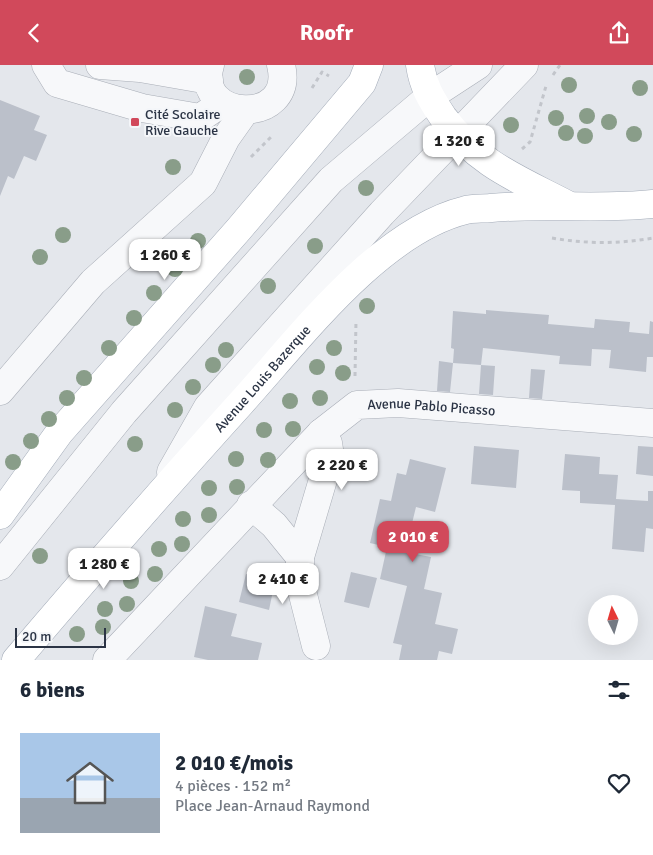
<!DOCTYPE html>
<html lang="fr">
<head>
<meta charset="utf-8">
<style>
  body { margin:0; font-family:Signika,sans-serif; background:#f2f2f3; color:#1f2937; height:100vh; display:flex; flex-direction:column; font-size:19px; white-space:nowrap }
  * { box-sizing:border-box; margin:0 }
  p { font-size:16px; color:#747a83 }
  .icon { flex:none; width:28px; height:28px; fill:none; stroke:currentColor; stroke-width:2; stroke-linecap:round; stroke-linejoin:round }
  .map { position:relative; height:595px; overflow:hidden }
  .drawer { display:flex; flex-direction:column; background:#fff; flex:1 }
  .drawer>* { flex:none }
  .needle { width:32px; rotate:355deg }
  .fabs { position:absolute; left:588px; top:530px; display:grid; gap:10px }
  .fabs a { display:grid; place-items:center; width:50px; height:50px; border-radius:50%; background:#fff; box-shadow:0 5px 20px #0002; font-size:25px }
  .scale { position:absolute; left:15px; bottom:12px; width:91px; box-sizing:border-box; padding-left:5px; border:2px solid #2b3445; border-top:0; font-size:14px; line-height:18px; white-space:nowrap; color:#2b3445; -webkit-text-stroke:4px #f4f6f9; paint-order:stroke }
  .price { position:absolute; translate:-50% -42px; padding:0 11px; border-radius:10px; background:#fff; color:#222; font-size:16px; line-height:32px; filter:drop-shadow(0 1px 2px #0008) }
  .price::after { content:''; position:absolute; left:50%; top:30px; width:15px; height:11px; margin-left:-8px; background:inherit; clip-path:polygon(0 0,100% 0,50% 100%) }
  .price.selected { background:#d1495b; color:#fff }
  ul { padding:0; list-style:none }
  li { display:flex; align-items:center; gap:15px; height:125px; padding:0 20px }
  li+li { border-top:1px solid #e0e1e3 }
  li span { display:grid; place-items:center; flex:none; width:140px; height:100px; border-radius:0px; color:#555 }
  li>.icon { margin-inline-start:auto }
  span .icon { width:60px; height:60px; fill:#fffc; stroke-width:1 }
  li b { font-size:21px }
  h2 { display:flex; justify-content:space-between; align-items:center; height:60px; padding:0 20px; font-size:21px }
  header { display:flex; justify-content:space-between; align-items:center; height:65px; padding:0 20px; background:#d1495b; color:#fff; font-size:22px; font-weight:700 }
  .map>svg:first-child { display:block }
  .building { fill:#bbc0ca }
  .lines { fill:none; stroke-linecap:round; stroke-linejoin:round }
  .minor-casing { stroke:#a9aeb7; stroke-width:29 }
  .major-casing { stroke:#a3abb8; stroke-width:29 }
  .path { stroke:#c2c5cb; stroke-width:3; stroke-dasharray:4 4; stroke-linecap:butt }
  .minor { stroke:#f7f8fa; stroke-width:28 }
  .major { stroke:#fff; stroke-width:28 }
  .tree { fill:#899d89 }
  .poi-dot { fill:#d1495b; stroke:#f4f6f9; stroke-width:2 }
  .labels { text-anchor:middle; stroke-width:4; stroke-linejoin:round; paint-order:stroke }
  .poi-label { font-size:14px; fill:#2b3445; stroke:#f4f6f9; text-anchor:start }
  .street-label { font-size:14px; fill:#2b3445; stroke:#f4f6f9 }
</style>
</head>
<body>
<header><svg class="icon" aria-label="back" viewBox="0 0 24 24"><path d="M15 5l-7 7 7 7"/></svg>Roofr<svg class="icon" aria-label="share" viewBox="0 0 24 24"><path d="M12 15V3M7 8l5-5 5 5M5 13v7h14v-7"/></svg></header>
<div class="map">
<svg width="653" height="595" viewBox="0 0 653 595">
  <rect width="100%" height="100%" fill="#e4e7ec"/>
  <path class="building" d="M0 35 40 51 34 65 47 70 36 96 24 91 14 114 8 111 0 131Z
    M486 245 549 250 548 259 594 263 595 254 630 257 629 267 649 269 650 256 653 257V292H647L646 307 609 303 611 285 592 284 591 301 559 299 560 291 483 283 481 300 453 298 454 284 451 283 453 246 486 249Z
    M439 296 453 298 450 327 437 326Z
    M481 300 495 301 493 330 479 329Z
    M531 304 545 305 542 334 529 333Z
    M474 381 519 385 516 423 471 419Z
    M638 381 653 382V411L636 409Z
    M565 389 600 392 599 409 618 410 616 434 648 436V426H653V464L646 463 644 487 612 484 615 440 580 438V426L562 425Z
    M410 394 446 403 435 447 416 442 405 487 431 492 424 524 442 528 435 559 458 564 452 589 439 586 437 595H399L402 580 393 578 407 521 380 514 387 482 370 478 380 434 391 436 397 408 406 410Z
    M351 507 377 513 369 543 344 537Z
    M246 509 275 516 269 545 239 537Z
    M205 541 237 549 231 571 262 578 258 595H208L194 592Z"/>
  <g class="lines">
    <defs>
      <g id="minor">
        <path d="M46 0 57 18 142 43 200 53 222 38"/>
        <path d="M100 0 140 3 209 15"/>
        <path d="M210 0C193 56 296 62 281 0"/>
        <path d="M0 326 93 217 203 118 226 73 245 46"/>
        <path d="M171 407 208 342 382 148 524 0"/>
        <path d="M251 440 274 460 300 492"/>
        <path d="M0 501 124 347 331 115 429 32 478 0"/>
        <path d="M316 581 300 518V492L330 391 328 378 321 368"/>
        <path id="s1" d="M107 595 321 368 357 340 398 338 653 358"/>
      </g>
      <g id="major">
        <path d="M420 0C423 21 431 34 443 52 478 99 516 113 566 139"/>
        <path d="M0 450 59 368 239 164 362 18 369 0"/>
        <path id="s2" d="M16 595C90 508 165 422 241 338 300 273 379 166 466 145 473 143 483 144 491 143 545 138 599 145 653 139"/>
      </g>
    </defs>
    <use href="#minor" class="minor-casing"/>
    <use href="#major" class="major-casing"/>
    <path class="path" d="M553 10 560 0
      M312 23 322 7 329 11
      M522 84 530 77 546 21
      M251 92 273 70
      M552 173C586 179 619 179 653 173
      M355 311 356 255"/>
    <use href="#minor" class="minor"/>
    <use href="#major" class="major"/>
  </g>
  <g class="tree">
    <circle cx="247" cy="12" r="8"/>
    <circle cx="569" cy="20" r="8"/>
    <circle cx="640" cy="23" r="8"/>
    <circle cx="587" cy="51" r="8"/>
    <circle cx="556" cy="53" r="8"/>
    <circle cx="609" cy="57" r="8"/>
    <circle cx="511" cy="60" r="8"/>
    <circle cx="566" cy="68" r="8"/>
    <circle cx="634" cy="69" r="8"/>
    <circle cx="585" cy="71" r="8"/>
    <circle cx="173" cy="102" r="8"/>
    <circle cx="366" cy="123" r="8"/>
    <circle cx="63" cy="170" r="8"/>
    <circle cx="198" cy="176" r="8"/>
    <circle cx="315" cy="181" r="8"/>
    <circle cx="40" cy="192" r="8"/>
    <circle cx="175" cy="204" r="8"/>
    <circle cx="268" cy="221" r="8"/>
    <circle cx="154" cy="228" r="8"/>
    <circle cx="367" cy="241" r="8"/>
    <circle cx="134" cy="253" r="8"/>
    <circle cx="109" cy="283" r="8"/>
    <circle cx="334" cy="283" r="8"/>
    <circle cx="226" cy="285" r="8"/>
    <circle cx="213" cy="300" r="8"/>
    <circle cx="317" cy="302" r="8"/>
    <circle cx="343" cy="308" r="8"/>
    <circle cx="84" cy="313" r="8"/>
    <circle cx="193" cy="322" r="8"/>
    <circle cx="67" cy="333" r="8"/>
    <circle cx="320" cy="333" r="8"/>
    <circle cx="290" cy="336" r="8"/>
    <circle cx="175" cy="345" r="8"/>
    <circle cx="49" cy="354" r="8"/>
    <circle cx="293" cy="364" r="8"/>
    <circle cx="264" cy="365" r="8"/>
    <circle cx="31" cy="376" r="8"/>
    <circle cx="135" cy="379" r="8"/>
    <circle cx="236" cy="394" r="8"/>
    <circle cx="268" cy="395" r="8"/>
    <circle cx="13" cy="397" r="8"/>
    <circle cx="237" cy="422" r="8"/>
    <circle cx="209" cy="423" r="8"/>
    <circle cx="209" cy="450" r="8"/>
    <circle cx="183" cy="454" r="8"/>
    <circle cx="182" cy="479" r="8"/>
    <circle cx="159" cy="484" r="8"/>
    <circle cx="40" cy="491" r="8"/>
    <circle cx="155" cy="509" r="8"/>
    <circle cx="131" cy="516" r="8"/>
    <circle cx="127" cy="539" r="8"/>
    <circle cx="105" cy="544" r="8"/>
    <circle cx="103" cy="562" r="8"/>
    <circle cx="77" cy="569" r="8"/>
  </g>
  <rect class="poi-dot" x="130" y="52" width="10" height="10" rx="2.5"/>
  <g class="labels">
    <g class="poi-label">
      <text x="145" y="54">Cité Scolaire<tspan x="145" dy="16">Rive Gauche</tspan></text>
    </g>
    <g class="street-label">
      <text dy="5" stroke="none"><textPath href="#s2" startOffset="374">Avenue Louis Bazerque</textPath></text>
      <text dy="5" stroke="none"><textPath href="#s1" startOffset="432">Avenue Pablo Picasso</textPath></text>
    </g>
  </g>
</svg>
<div class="fabs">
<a><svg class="needle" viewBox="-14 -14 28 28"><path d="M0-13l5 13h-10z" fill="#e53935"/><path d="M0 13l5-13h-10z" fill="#747a83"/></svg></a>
</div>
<div class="scale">20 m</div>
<b class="price" style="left:459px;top:102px">1 320 €</b>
<b class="price" style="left:165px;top:216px">1 260 €</b>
<b class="price" style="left:342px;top:426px">2 220 €</b>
<b class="price selected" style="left:413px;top:498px">2 010 €</b>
<b class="price" style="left:104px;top:525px">1 280 €</b>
<b class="price" style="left:283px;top:540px">2 410 €</b>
</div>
<section class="drawer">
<h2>6 biens<svg class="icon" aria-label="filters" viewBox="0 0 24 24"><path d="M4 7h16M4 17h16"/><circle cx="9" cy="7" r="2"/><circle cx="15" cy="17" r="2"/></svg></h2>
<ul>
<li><span style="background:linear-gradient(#a9c7e8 65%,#9aa5b1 0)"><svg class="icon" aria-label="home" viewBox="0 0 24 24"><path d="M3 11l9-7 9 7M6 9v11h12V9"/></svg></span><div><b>2 010 €/mois</b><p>4 pièces · 152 m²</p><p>Place Jean-Arnaud Raymond</p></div><svg class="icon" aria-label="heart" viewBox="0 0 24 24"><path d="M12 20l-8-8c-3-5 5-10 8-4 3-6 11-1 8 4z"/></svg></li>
</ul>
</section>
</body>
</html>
